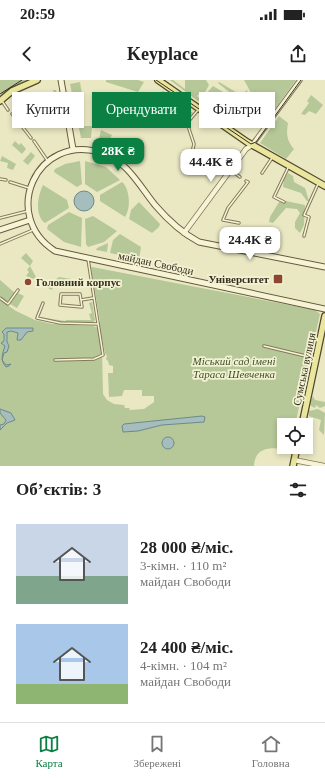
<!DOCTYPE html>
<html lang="uk">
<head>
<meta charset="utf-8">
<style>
  body { margin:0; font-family:"Times New Roman",serif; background:#f2f2f2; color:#222; height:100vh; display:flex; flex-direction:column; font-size:15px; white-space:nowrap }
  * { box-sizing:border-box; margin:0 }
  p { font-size:13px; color:#767676 }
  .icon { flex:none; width:22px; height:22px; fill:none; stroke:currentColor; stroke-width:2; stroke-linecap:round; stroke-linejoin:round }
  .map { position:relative; height:386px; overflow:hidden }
  .drawer { display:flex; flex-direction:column; background:#fff; flex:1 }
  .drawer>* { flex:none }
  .guide { position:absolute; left:12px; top:12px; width:301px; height:36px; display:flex; gap:8px }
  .buttons { position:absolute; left:277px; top:338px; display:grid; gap:8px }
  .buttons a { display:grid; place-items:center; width:36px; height:36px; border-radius:0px; background:#fff; box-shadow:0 2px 6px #0003; font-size:20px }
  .price { position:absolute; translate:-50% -34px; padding:0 9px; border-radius:8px; background:#fff; color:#222; font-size:13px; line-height:26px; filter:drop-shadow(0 1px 2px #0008) }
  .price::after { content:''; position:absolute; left:50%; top:24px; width:12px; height:9px; margin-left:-6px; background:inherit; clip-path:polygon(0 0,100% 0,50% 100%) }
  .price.on { background:#0b8043; color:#fff }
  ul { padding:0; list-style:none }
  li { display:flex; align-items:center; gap:12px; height:100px; padding:0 16px }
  li span { display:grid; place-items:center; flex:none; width:112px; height:80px; border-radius:0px; color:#555 }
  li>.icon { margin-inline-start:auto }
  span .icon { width:48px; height:48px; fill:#fffc; stroke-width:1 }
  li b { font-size:17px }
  h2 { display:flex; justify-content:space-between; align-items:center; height:48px; padding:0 16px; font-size:17px }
  .pill { padding:0 14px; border-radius:0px; background:#fff; box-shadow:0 2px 6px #0003; font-size:14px; line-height:36px }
  .pill.on { background:#0b8043; color:#fff }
  .status { display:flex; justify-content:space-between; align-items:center; height:28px; padding:0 20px; background:#fff; direction:ltr }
  .status svg { height:11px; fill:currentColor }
  header { display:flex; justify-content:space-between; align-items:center; height:52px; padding:0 16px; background:#fff; font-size:18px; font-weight:600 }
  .tabs { display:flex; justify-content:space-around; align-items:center; height:56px; border-top:1px solid #e0e0e0; background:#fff; font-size:11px; color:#767676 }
  .tabs a { display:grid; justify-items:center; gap:2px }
  .tabs .on { color:#0b8043 }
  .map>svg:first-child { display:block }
  .green { fill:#b6c798 }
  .water { fill:#a5bdbc; stroke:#6d8a8a }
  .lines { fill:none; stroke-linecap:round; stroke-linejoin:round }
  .service-casing { stroke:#837a5b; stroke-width:3.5 }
  .minor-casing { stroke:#837a5b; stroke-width:5.5 }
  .tertiary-casing { stroke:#837a5b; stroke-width:6 }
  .secondary-casing { stroke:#645b3f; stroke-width:7 }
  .primary-casing { stroke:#51472f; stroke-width:8 }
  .service { stroke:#f6f4d5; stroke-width:1.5 }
  .minor { stroke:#f6f4d5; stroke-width:3.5 }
  .tertiary { stroke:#f6f4d5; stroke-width:4.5 }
  .secondary { stroke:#f6f4d5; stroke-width:5 }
  .primary { stroke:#ebe69e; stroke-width:5.5 }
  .tram { stroke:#342e1e; stroke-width:1 }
  .poi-dot { fill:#8d4730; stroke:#f2f1d2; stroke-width:1.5 }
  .labels { text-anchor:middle; stroke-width:3.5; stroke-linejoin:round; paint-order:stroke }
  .street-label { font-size:11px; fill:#342e1e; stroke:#f2f1d2 }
  .poi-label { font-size:11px; font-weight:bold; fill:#342e1e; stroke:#f2f1d2; text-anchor:end }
  .park-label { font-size:11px; font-style:italic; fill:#3a4f27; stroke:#f2f1d2 }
</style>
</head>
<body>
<div class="status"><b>20:59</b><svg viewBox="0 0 49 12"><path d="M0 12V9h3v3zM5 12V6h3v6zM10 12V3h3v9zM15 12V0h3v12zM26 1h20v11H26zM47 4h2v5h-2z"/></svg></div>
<header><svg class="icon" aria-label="back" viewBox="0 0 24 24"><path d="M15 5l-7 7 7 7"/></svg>Keyplace<svg class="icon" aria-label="share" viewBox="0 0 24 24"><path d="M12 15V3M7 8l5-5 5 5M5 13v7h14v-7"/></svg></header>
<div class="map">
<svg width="325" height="386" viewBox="0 0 325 386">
  <rect width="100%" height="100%" fill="#eae8c3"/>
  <path class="green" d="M0 0H31L3 16 0 12Z
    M106 0H138L144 2 138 12 106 2Z
    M170 0H173L185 9V0H206L209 5 204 14 201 12 197 16 200 19 198 21Z
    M244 0H296L262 47 257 44 263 31 252 21 250 11Z
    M80 2 83 21 80 22 82 46H92L91 58H81L70 4Z
    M219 2 241 15 247 10 249 18 242 20 238 27 230 21 222 32 229 39 212 28V31L201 24 205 15 213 6 230 16 229 12 218 3Z
    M53 10H56L60 30H57Z
    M163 11 193 33 180 45 153 24 158 14Z
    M311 15 323 25 316 34 309 31 305 35 301 34 309 23 307 21Z
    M279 36 288 43C286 54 287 61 294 69L286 79 260 63Z
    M101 50 112 55 108 62 99 59Z
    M15 61 19 65 21 63 26 69 22 74 12 65Z
    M135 68 144 76 138 80 130 74Z
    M31 72 35 76 28 85 23 81Z
    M2 76 16 84 13 90 7 88 8 83 0 81Z
    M80 81 82 104 77 107 54 92 55 89 65 84Z
    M85 81 106 87 120 100 97 112 85 104Z
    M288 93 293 96 294 102 305 108 309 121H307L301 113 283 107 284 99Z
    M122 102C130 108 131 129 125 137L100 121V115Z
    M43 105 67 120 69 128 45 143C34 135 38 115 43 105Z
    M286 121 305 125 304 145 300 153 295 148V142L300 133 297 129 286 128 273 143 269 142 270 137 279 122Z
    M139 122 160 144 159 147 152 153 129 139 131 130Z
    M69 132 82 138 81 167 64 162 47 149 48 145Z
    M93 136 117 151 104 162 88 167 86 164 85 139Z
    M120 154 141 167 139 179 110 173 113 160Z
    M108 163 107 172 96 170 97 168Z
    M26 173 33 181 30 186 36 197 34 199 26 196 29 192 27 190 30 186 21 178Z
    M92 187 315 230 320 234 295 345H284V367H290L289 370C274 367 255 365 254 386H0V220L16 231 35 240 52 244 93 246 98 248 102 270 103 314 107 320 114 324 124 325 125 328H130L129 330 144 329 154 322V316H142V310H124L122 316 109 317 108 293H113V286L109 285 108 281 106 279 107 276 105 273 99 245 100 241 91 188Z
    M59 197 71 199V205L58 202 57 205 54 204 52 210 44 206 46 203H51Z
    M0 200 15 213 7 222 0 216Z
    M18 213 24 216 17 228 10 224Z
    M92 222 95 240 93 243 57 242 39 237 65 241 66 240H91L89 234 92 233 89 223Z
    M313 316 315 320 325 322V326L320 328 316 325 315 328 311 326 310 323Z
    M318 329 325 333 324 355 319 350 321 340 309 336V331Z"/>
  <path class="water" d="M74 121a10 10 0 1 1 20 0a10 10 0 1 1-20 0Z
    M6 248H33V251L27 252 21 260H17L18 253 11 251 7 252V262L9 266 7 272 4 273 2 280 6 285 11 284 9 286 6 287C0 280 2 275 5 266L1 263 4 261V254L2 252Z
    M0 329 11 333 15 340 7 343 0 350V345L4 344 6 340 0 333Z
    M202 336 205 337 204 342 162 345 138 351 123 352 122 346 124 344Z
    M162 363a6 6 0 1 1 12 0a6 6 0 1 1-12 0Z"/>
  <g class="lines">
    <defs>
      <path id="service" d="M2 21 8 30
        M12 34 19 43
        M21 45 31 58
        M34 61 47 80
        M183 80 192 73 194 64 187 43 198 30
        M232 91 240 97
        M262 93 272 78
        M0 99 6 100
        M10 102 29 108
        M284 122 274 117 288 88
        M0 138 28 131
        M239 143 223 140 228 128 248 102 246 101
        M304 156 309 137 304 135 318 104
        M0 164 33 150
        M61 214H80L82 227 60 225Z
        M0 218 8 224 18 210
        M81 220 93 218
        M43 223 37 238 60 243 98 244
        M264 266 314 278
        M55 280 94 279 103 275 88 179"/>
      <path id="minor" d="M252 65 300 0"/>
      <path id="tertiary" d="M184 153 246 69 252 65
        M294 380 324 386"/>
      <path id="secondary" d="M61 0 73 69
        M0 150 30 140
        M325 187 199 162C182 153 167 139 155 125 139 105 127 81 102 73 36 52 0 136 55 171L325 229"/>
      <path id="primary" d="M158 0 247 62 325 106
        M0 21 12 11 37 0
        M302 345 325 236
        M293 386 297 367"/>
    </defs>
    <use href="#service" class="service-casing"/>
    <use href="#minor" class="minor-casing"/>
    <use href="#tertiary" class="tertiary-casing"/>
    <use href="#secondary" class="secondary-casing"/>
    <use href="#primary" class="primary-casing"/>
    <use href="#service" class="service"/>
    <use href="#minor" class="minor"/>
    <use href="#tertiary" class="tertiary"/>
    <use href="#secondary" class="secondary"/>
    <use href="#primary" class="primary"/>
    <path class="tram" d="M156 0 251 64 256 62 301 0
      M0 14 22 0"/>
  </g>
  <g class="poi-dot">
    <rect x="273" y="194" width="10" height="10" rx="2"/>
    <circle cx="28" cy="202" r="4"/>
  </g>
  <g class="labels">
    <g class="street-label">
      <text transform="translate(156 183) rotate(12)" y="4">майдан Свободи</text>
      <text transform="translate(304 289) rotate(-78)" y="4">Сумська вулиця</text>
    </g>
    <g class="poi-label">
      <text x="269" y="203">Університет</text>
      <text x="36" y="206" text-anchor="start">Головний корпус</text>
    </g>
    <g class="park-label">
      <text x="234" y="285">Міський сад імені<tspan x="234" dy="13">Тараса Шевченка</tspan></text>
    </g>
  </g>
</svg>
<div class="buttons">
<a><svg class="icon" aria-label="locate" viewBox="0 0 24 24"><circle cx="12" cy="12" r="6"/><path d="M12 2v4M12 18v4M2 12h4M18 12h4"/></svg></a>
</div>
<b class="price on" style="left:118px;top:92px">28K ₴</b>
<b class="price" style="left:211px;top:103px">44.4K ₴</b>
<b class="price" style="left:250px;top:181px">24.4K ₴</b>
<div class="guide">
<a class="pill">Купити</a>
<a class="pill on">Орендувати</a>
<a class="pill">Фільтри</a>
</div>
</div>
<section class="drawer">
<h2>Об’єктів: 3<svg class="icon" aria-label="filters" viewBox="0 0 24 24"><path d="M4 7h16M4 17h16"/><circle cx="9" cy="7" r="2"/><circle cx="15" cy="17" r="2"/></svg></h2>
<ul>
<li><span style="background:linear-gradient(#c9d6e8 65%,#7fa58c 0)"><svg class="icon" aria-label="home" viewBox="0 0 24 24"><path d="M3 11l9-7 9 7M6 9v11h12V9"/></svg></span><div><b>28 000 ₴/міс.</b><p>3-кімн. · 110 m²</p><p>майдан Свободи</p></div></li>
<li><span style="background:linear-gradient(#a9c7e8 75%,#8fb573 0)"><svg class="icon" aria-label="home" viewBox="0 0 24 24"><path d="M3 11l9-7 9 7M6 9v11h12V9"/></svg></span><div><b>24 400 ₴/міс.</b><p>4-кімн. · 104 m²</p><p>майдан Свободи</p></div></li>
</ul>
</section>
<nav class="tabs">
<a class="on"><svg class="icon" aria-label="map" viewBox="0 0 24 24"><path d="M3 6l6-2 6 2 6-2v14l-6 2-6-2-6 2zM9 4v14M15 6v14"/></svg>Карта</a>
<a><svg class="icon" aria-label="saved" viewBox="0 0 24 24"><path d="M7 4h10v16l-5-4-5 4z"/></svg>Збережені</a>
<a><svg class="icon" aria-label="home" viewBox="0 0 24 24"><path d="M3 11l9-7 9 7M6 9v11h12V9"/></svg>Головна</a>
</nav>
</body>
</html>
